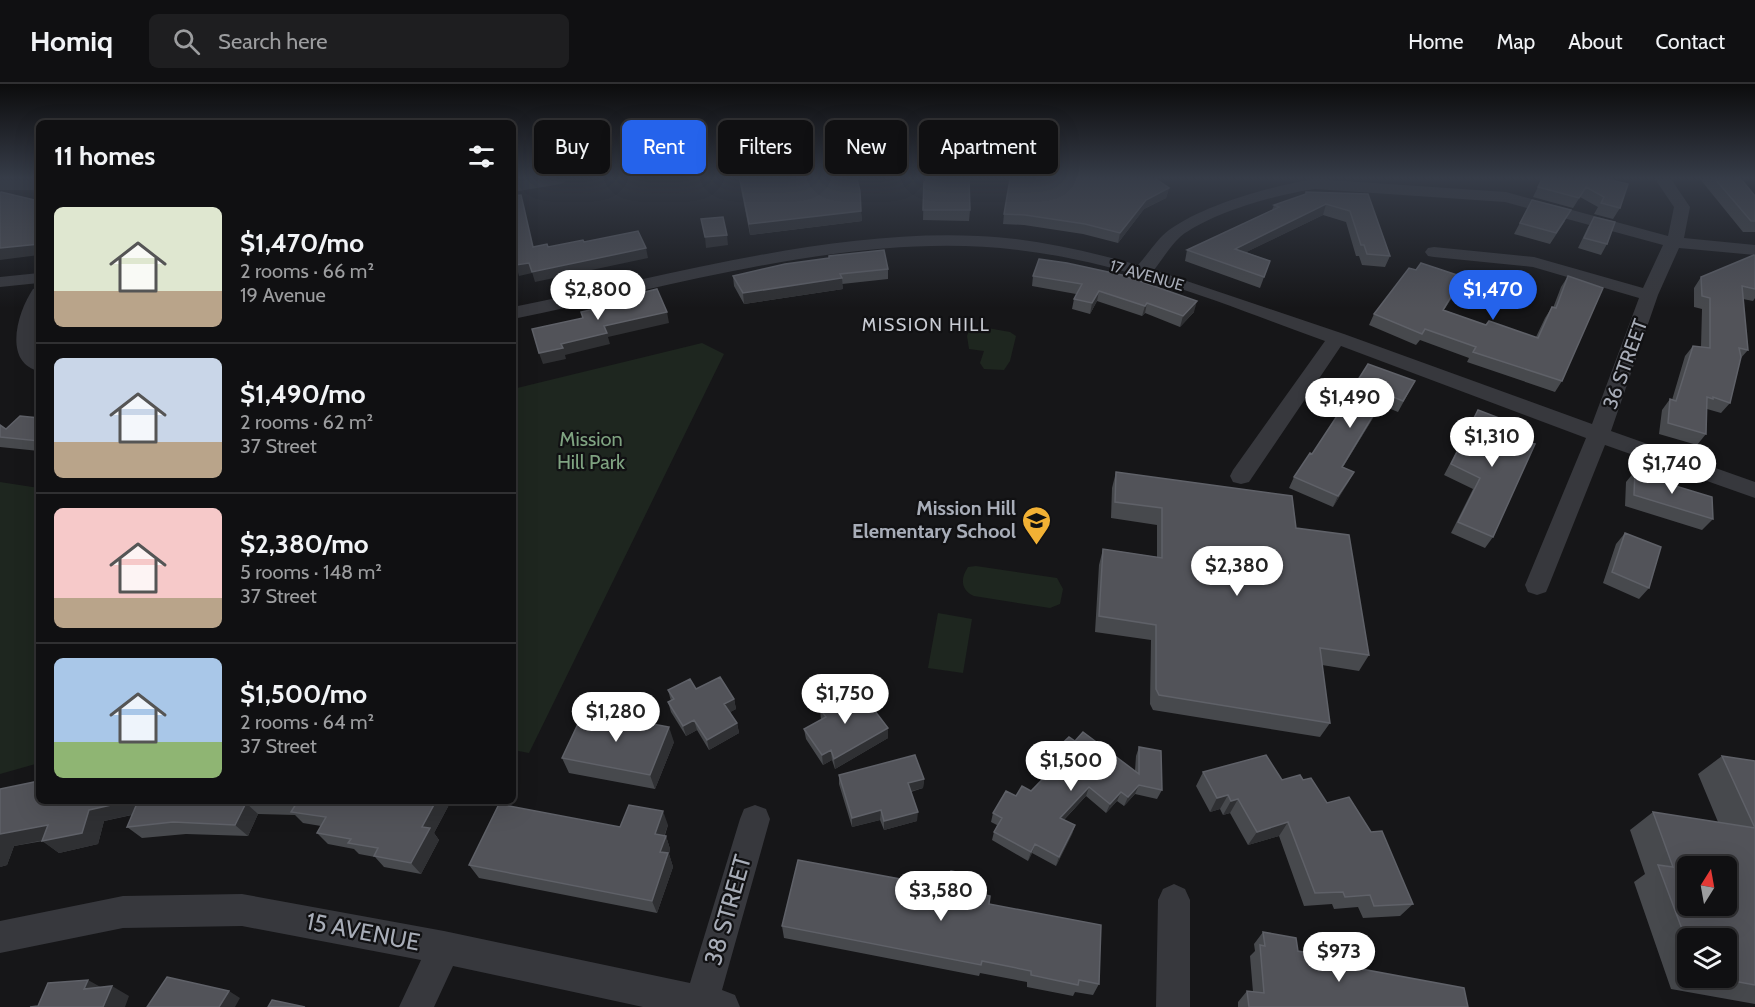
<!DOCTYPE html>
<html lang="en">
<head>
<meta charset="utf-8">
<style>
  body { margin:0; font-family:Cabin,sans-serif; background:#1e1e20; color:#f1f3f6; height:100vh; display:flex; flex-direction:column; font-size:22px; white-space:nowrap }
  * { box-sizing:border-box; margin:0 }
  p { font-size:20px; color:#9c9d9f }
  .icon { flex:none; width:33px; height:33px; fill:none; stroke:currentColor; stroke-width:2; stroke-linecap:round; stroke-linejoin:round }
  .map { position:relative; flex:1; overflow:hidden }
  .side { position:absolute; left:36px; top:36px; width:480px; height:684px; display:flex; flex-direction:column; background:#101012; border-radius:9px; box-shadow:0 6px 24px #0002,0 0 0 2px #303032 }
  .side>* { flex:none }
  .hud { position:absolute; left:534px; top:36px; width:570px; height:54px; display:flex; gap:12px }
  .needle { width:39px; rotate:11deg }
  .buttons { position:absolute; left:1677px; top:772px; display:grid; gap:12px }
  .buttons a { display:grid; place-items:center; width:60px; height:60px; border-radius:9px; background:#101012; box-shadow:0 6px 24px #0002,0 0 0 2px #303032; font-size:30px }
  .price { position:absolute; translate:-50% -51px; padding:0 14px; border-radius:21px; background:#fff; color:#222; font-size:20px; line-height:39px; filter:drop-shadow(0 2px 3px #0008) }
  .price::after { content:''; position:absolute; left:50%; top:36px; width:18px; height:14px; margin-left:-9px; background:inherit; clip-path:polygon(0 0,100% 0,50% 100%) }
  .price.on { background:#2563eb; color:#fff }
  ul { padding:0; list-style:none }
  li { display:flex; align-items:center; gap:18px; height:150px; padding:0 18px }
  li+li { border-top:2px solid #303032 }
  li span { display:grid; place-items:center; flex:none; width:168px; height:120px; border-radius:9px; color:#555 }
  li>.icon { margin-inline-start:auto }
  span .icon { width:72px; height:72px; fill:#fffc; stroke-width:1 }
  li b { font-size:26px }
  h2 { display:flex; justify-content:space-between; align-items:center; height:72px; padding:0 18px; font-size:26px }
  .chip { padding:0 21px; border-radius:9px; background:#101012; box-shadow:0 6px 24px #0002,0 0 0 2px #303032; font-size:21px; line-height:54px }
  .chip.on { background:#2563eb; color:#fff }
  header { display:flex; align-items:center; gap:36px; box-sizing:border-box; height:84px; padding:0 30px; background:#101012; border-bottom:2px solid #303032 }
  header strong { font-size:28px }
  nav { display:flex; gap:33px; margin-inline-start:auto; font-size:21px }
  .search { width:420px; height:54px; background:#1e1e20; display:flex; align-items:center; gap:15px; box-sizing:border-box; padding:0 21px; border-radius:9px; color:#9c9d9f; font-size:22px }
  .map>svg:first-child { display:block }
  .green { fill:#1e261f }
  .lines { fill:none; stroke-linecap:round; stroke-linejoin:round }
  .minor { fill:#37383d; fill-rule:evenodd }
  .wall { fill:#47494d; fill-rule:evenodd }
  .shaded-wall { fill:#2f3033 }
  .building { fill:#525359; stroke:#5f6168; stroke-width:1.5; fill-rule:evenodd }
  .labels { text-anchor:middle; stroke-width:4.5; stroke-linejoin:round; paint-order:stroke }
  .far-street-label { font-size:16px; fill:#a8adb8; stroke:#111113 }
  .far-quarter-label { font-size:18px; letter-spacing:1.5px; fill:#c9ccd4; stroke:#111113 }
  .street-label { font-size:20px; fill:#a8adb8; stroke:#111113 }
  .park-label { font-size:20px; fill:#7fa381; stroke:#111113 }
  .poi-label { font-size:20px; font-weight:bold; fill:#a8adb8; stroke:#111113; text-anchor:end }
  .near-street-label { font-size:24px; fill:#a8adb8; stroke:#111113 }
</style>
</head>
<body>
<header>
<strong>Homiq</strong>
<div class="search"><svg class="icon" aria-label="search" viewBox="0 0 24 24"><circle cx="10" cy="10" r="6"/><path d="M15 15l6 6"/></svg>Search here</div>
<nav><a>Home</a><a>Map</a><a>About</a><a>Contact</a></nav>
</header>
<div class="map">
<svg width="1755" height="923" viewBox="0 0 1755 923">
  <rect width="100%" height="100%" fill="#161618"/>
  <path class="green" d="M982 243 1010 248 1016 252 1010 277 1004 286 984 285 980 279 984 267 969 265 967 252 969 247Z
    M702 259 724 270 529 669 513 666V305Z
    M0 398 39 404V679L0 690Z
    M976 482 1057 494 1063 505 1060 520 1050 524 974 512C961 506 960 495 968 483Z
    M938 529 972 535 963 589 928 584Z"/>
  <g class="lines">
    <path class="minor" d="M532 95H569L561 100 513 108V98Z
      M1315 95 1506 108 1668 152 1674 123 1655 95H1671L1690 123 1684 154 1755 161V171L1679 164 1658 211 1611 347 1755 398V414L1605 361 1549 501 1546 508 1537 511 1528 508 1525 501 1586 354 1341 262 1249 398 1241 400 1233 398 1230 392 1233 386 1325 257C1226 221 1124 178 1018 166 856 146 672 203 513 235V223C661 194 827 145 978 152 1033 154 1086 167 1138 181 1148 170 1158 154 1169 146 1205 120 1271 102 1315 95ZM1315 105 1505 118 1663 161 1643 204 1534 173 1434 163 1428 164 1425 168 1428 172 1434 173 1533 183 1639 214 1592 340 1344 250 1154 186C1162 176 1170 162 1180 153 1210 129 1278 110 1315 105Z
      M0 96H39V106H0Z
      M39 189V199L0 203V193Z
      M39 203V228L35 246 39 268V287C2 278 18 227 33 205Z
      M755 721 766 725 770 735 722 906 735 911 740 923H643L453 882 434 923H399L421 876 242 842 123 844 0 869V837L123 812 242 810 444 847 690 899 740 735 744 725Z
      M1174 800 1185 805 1190 816V923H1156L1158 816 1163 805Z"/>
  </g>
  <path class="wall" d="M739 95H857L862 137 750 151Z
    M924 95 970 126 969 137 923 136Z
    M1542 95H1607L1620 124 1613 135 1594 130 1598 123 1580 113 1573 124 1533 113Z
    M1700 95H1744L1743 97 1755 112V148H1743Z
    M1169 104 1166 114 1144 125 1118 159 1083 150 1024 141 1003 140 1004 130Z
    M1368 110 1390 172 1385 183 1362 181 1359 172H1356L1346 138 1323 131 1246 168 1270 177 1260 204 1185 177 1187 166 1272 126 1274 121Z
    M1532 116 1565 137 1550 160 1514 150Z
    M1594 133 1607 160 1601 171 1578 164 1588 143Z
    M829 172 888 185V195L842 200 843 205 744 220 734 202 733 192 829 174Z
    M1755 172V214L1753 217 1743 215 1748 266 1740 275 1730 319 1721 329 1707 325 1706 350 1697 361 1659 350 1662 326 1670 315 1672 316 1685 272 1693 262 1701 263 1702 225 1694 223V204L1701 193Z
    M1039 175 1194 228 1180 243 1145 229 1142 232 1097 217 1090 230 1072 225 1074 215 1076 210 1032 202 1033 192Z
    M1568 192 1562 297 1555 308 1467 278 1469 274 1420 256 1416 261 1369 241 1374 230 1458 204 1444 226 1486 241 1536 253 1545 234 1552 223 1553 224 1561 203Z
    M1415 297 1398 328 1381 321 1343 383 1354 388 1333 423 1289 404 1294 393 1312 370 1352 310H1351L1356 299Z
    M1478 326 1528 358 1493 453 1485 464 1451 449 1473 405 1444 391Z
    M39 334V367L0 363V341L6 345Z
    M1635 387 1659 397 1713 435 1702 446 1625 422 1626 398Z
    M1116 388 1296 444 1369 571 1359 587 1322 581 1330 639 1320 653 1153 626 1150 620 1151 556 1095 548 1099 481 1103 465 1157 473V441L1111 434 1112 404Z
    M1625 449 1649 504 1639 515 1603 499 1616 460Z
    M696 605 734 615 736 625 730 628 737 639 739 649 709 666 697 646 686 652 671 628 668 618 671 617 668 606Z
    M820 625 888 654 835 685 832 676 823 681 806 655 804 645 821 636Z
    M1075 657 1135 687 1136 672 1139 663 1162 706 1157 715 1135 710 1124 722 1117 717 1106 729 1086 712 1064 736 1075 741 1072 750 1056 782 1032 769 1028 777 992 756 994 748 997 741 991 738 993 729 1016 712 1031 707 1056 682 1051 678 1053 668Z
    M674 658 655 705 569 689 562 674Z
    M1722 672 1755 677V920L1671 905 1634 798 1645 790 1630 746 1653 728 1718 738 1698 690ZM1688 855 1726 894H1688Z
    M1203 688 1282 696H1303L1327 719 1413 820 1400 832 1363 834 1358 823 1334 825 1332 820 1304 822 1279 752 1248 761 1230 729 1223 731 1220 725 1210 728 1196 702Z
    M839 691 924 695 923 704 911 708 917 737 884 746 880 736 852 743 839 700Z
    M39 697 451 717 434 749 439 756 421 790 384 783 375 773 359 770 354 765 328 760 317 749 321 742 303 739 295 731 258 730 248 752 186 750 142 754 127 743 132 731 104 737 98 760 59 769 43 757 14 762 7 781 0 783Z
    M668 741 665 751 666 752 670 765 669 770 673 783 657 829 479 794 469 781 620 743Z
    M974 808 989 820 1099 900 1093 911 1075 908 1073 912 1027 903V898L980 889 979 892 784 854 782 842Z
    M1263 848 1298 867 1468 923H1238V918L1247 907 1253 908 1250 872 1255 867 1254 860Z"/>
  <path class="shaded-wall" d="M1169 104 1166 114 1144 125 1118 159 1120 149 1146 116Z
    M1326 120 1323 131 1232 175 1235 165Z
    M861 127 862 137 750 151 749 140Z
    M727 151 728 161 706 164 705 153Z
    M39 160V171L0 176V164Z
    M646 164 648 174 535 198 532 188Z
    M529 179 532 189 519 192 516 181Z
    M1463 193 1458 204 1437 236 1443 226Z
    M842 194 843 205 744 220 743 209Z
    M1099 207 1097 217 1090 230 1092 219Z
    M1197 217 1194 228 1180 243 1183 232Z
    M1147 219 1145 229 1142 232 1145 222Z
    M667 228 669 239 608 253 610 260 565 271 566 275 543 280 539 269 561 260 604 242Z
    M1386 310 1381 321 1336 394 1342 383Z
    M1354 388 1348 399 1333 423 1338 412Z
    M734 615 736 625 727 630 724 620Z
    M694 636 697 646 686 652 683 642Z
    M737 639 739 649 709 666 707 656Z
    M669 643 674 658 655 705 650 691Z
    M888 644V654L835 685 834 675Z
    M831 666 832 676 823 681 822 671Z
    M924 695 923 704 908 708V699Z
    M1139 701 1135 710 1124 722 1128 713Z
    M1089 703 1086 712 1057 743 1060 734Z
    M1121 708 1117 717 1106 729 1110 720Z
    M1228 711 1220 725 1210 728 1217 714Z
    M1238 715 1230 729 1223 731 1231 717Z
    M129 717H142L153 726 104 737 98 760 59 769 42 757 89 726Z
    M436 717H451L434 749 439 756 421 790 411 779 422 743Z
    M246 719 258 730 248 752 235 741Z
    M881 726 880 736 852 743V734Z
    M663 727 668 741 660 763 655 750Z
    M918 728 917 737 884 746V737Z
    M1288 738 1279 752 1248 761 1257 748Z
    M48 741 64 752 14 762 7 781 0 783V750Z
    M1075 741 1072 750 1056 782 1059 773Z
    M666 752 670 765 669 770 673 783 657 829 652 817 660 768Z
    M1035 760 1032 769 1028 777 1031 768Z
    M88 896 106 906 84 905Z
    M112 902 129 912 125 923H103Z
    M229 907 240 914 235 923H219Z"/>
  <path class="building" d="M740 95H857L860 107 861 127 749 140Z
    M924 95H969L970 126H923Z
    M1010 95H1156L1169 104 1146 116 1120 149 1085 140 1025 131 1004 130Z
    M1542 95H1607L1628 100 1620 124 1601 119 1604 113 1586 103 1579 114 1538 103Z
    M1715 95H1741L1755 112V137H1751Z
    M1 108 39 117V160L0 164V109Z
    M1306 108 1368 110 1390 172 1367 170 1364 161H1361L1350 127 1326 120 1235 165 1270 177 1264 193 1187 166 1279 123 1274 121 1306 110Z
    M521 111 533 163 547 160 548 163 583 156 584 158 638 147 646 164 532 188 529 179 516 181 513 168V112Z
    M1532 116 1571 126 1556 149 1520 139Z
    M723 133 727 151 705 153 701 135Z
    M1594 133 1615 138 1607 160 1584 154Z
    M884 166 888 185 840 190 842 194 743 209 733 192 785 180 829 174V172Z
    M1754 171 1755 172V205L1742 202 1748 266 1739 264 1741 273 1730 319 1713 313V315L1707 313 1706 350 1668 339 1670 315 1676 317 1693 262 1710 264V214L1702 212 1701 193Z
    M1039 175 1067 179 1122 191 1197 217 1183 232 1147 219 1145 222 1099 207 1092 219 1074 215 1082 200 1033 192Z
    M1421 179 1463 193 1443 226 1486 241 1489 237 1538 254 1552 223 1556 224 1568 192 1603 204 1562 297 1473 268 1476 263 1425 245 1422 250 1374 230 1409 184 1416 186Z
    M657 205 667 228 604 242 607 249 561 260 563 264 539 269 532 245 583 234 581 228 630 217 629 212Z
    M1368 280 1415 297 1403 317 1386 310 1342 383 1354 388 1338 412 1294 393 1310 369 1312 370 1358 300 1356 299Z
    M1478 326 1533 347 1528 358 1535 360 1493 453 1458 438 1480 394 1451 380Z
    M20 332 39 334V357L0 353V341L6 345Z
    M1635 387 1659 394V397L1712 413 1713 435 1634 411Z
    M1116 388 1292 412 1296 444 1349 451 1369 571 1320 564 1330 639 1159 611 1156 605V541L1099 532 1103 465 1162 474V424L1115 418Z
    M1625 449 1661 463 1649 504 1612 488Z
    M720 593 734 615 724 620 737 639 707 656 694 636 683 642 668 618 674 615 668 606 690 595 696 605Z
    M855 606 862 616 865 614 888 644 834 675 831 666 822 671 804 645 826 633 820 625Z
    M584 627 669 643 650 691 562 674Z
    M1083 648 1139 690V663L1161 667 1162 706 1139 701 1128 713 1121 708 1110 720 1089 703 1060 734 1075 741 1059 773 1035 760 1031 768 994 748 1002 734 993 729 1006 707 1016 712 1022 702 1031 707 1062 675 1053 668 1069 653 1075 657Z
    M915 671 924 695 908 699 918 728 884 737 881 726 852 734 839 691Z
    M1266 671 1282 696 1300 691 1303 696 1311 694 1327 719 1349 713 1371 748 1382 747 1413 820 1374 822 1370 811 1345 813 1343 808 1315 809 1288 738 1257 748 1238 715 1231 717 1228 711 1217 714 1203 688Z
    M1722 672 1755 677V901L1717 894H1726V855H1688V861L1658 781 1673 783 1653 728 1755 744ZM1688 783H1726V822H1688Z
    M39 697V717H129L89 726 82 749 42 757 48 741 0 750V705Z
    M138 717H436L422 743 430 744 411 779 374 772 378 764 348 759 351 755 317 749 326 733 291 728 296 720 246 719 235 741 173 738 127 743Z
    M499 720 620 743 629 721 663 727 655 750 666 752 660 768 668 769 652 817 469 781Z
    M798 776 949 804 951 787 976 792 974 808 990 812 989 820 1101 841 1099 900 1079 896 1078 901 1031 891V887L982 877 981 881 782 842Z
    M1263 848 1296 854 1298 867 1339 875 1340 881 1464 904 1468 923H1249L1247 907 1264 909 1260 861 1265 862Z
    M167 893 229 907 219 923H147Z
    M88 896 84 905 112 902 103 923H30L38 922 48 899Z
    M272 916 305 923H268Z"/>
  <linearGradient id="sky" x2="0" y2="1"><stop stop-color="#0c0c0d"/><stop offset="0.42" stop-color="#363c48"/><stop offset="1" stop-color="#363c48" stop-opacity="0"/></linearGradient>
  <rect width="1755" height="224" fill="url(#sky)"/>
  <defs>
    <symbol id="school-pin" viewBox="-11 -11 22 30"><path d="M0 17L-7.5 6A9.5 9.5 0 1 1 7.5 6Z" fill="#f2b134" stroke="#111113"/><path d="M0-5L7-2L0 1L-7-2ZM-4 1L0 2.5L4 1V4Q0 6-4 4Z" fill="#111"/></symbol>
  </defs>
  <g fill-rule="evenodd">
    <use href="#school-pin" x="1020" y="420" width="33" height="45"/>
  </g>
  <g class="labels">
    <g class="far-street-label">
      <text transform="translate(1147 191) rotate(16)" y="6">17 AVENUE</text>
    </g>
    <g class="far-quarter-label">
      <text x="926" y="247">MISSION HILL</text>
    </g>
    <g class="street-label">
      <text transform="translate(1625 280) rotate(-70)" y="7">36 STREET</text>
    </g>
    <g class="park-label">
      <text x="591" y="362">Mission<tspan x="591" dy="23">Hill Park</tspan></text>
    </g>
    <g class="poi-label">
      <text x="1016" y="431">Mission Hill<tspan x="1016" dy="23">Elementary School</tspan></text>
    </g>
    <g class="near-street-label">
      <text transform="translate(728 826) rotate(-74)" y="8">38 STREET</text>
      <text transform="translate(363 848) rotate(11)" y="8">15 AVENUE</text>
    </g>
  </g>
</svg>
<div class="buttons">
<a><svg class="needle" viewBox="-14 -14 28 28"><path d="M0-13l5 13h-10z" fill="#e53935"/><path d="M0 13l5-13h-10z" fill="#9c9d9f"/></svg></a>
<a><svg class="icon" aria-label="layers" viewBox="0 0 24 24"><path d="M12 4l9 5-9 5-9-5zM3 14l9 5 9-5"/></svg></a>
</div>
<b class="price" style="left:598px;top:237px">$2,800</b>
<b class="price on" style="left:1493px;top:237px">$1,470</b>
<b class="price" style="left:1350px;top:345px">$1,490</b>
<b class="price" style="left:1492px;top:384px">$1,310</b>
<b class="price" style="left:1672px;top:411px">$1,740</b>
<b class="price" style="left:1237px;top:513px">$2,380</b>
<b class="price" style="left:845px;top:641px">$1,750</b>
<b class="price" style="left:616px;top:659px">$1,280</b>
<b class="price" style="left:1071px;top:708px">$1,500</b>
<b class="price" style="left:941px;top:838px">$3,580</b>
<b class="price" style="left:1339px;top:899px">$973</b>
<div class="hud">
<a class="chip">Buy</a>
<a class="chip on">Rent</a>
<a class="chip">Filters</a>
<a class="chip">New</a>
<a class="chip">Apartment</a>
</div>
<section class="side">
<h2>11 homes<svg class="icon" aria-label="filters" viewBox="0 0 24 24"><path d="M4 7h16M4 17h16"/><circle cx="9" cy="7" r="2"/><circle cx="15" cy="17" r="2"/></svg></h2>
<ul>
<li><span style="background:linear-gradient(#dfe7d0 70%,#b9a48a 0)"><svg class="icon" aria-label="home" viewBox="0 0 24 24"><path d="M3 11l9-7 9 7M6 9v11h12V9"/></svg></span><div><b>$1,470/mo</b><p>2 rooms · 66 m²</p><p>19 Avenue</p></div></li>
<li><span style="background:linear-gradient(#c9d6e8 70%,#b9a48a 0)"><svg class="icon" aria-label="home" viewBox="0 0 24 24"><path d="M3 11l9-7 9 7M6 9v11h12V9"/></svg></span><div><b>$1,490/mo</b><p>2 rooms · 62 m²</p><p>37 Street</p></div></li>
<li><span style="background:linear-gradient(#f6c9c9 75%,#b9a48a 0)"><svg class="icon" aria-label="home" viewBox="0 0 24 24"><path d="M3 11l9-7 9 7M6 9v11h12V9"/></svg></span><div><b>$2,380/mo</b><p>5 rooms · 148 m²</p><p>37 Street</p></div></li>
<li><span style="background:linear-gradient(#a9c7e8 70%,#8fb573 0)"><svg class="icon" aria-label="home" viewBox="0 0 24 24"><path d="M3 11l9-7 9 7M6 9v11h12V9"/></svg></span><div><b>$1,500/mo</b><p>2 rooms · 64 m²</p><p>37 Street</p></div></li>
</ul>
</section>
</div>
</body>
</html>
